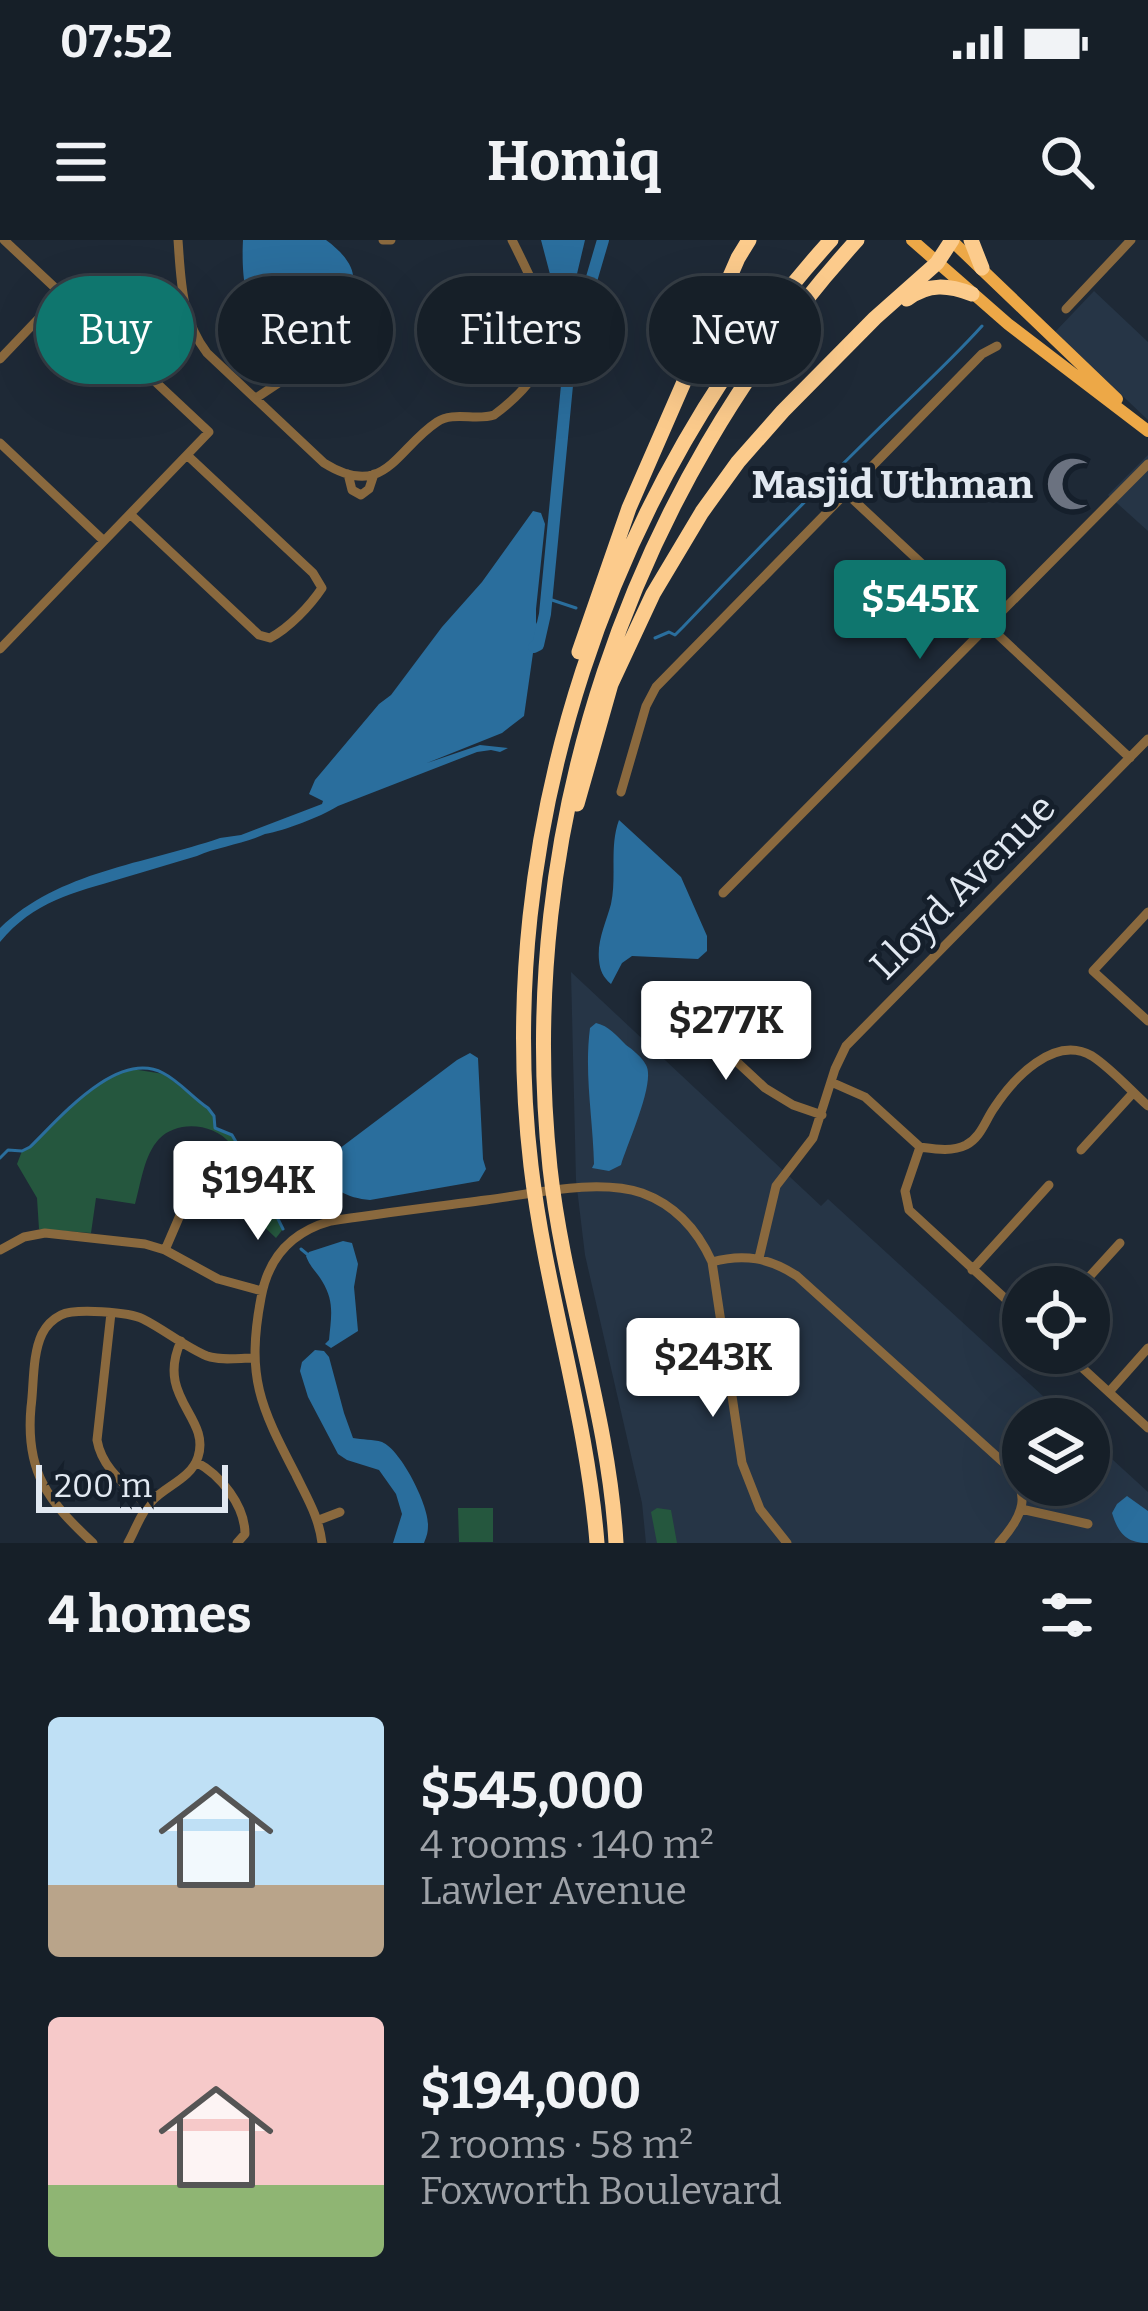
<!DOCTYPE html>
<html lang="en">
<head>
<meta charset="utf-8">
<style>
  body { margin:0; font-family:Bitter,serif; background:#1f2730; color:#f1f3f6; height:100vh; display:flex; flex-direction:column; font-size:45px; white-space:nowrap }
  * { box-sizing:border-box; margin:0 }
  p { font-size:39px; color:#9ea2a8 }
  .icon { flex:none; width:66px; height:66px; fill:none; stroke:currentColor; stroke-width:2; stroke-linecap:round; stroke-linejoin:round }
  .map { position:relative; height:1303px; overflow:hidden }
  .details { display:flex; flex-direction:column; background:#161f28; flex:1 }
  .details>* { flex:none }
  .hud { position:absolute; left:36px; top:36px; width:1077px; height:108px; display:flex; gap:24px }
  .buttons { position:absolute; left:1002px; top:1026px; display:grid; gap:24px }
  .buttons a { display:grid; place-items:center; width:108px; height:108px; border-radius:50%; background:#161f28; box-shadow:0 12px 48px #0002,0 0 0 3px #353d45; font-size:60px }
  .scale { position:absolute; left:36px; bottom:30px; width:192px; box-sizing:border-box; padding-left:12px; border:6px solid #e1e8f1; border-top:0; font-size:33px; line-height:42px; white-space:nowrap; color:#e1e8f1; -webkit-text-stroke:9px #151f2b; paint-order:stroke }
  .price { position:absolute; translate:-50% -102px; padding:0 27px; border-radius:12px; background:#fff; color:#222; font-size:39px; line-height:78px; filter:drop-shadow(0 3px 6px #0008) }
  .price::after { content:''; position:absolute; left:50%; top:72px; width:36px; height:27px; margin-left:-18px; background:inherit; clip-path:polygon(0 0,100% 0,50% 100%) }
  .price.active { background:#0f766e; color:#fff }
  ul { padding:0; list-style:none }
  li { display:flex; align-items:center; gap:36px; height:300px; padding:0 48px }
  li span { display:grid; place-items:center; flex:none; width:336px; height:240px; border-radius:12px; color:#555 }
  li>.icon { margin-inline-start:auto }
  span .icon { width:144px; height:144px; fill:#fffc; stroke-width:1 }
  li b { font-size:51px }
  h2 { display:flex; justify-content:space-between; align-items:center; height:144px; padding:0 48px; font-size:51px }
  .chip { padding:0 42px; border-radius:54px; background:#161f28; box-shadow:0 12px 48px #0002,0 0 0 3px #353d45; font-size:42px; line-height:108px }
  .chip.active { background:#0f766e; color:#fff }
  .status { display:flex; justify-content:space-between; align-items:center; height:84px; padding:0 60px; background:#161f28; direction:ltr }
  .status svg { height:33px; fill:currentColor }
  header { display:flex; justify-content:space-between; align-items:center; height:156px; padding:0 48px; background:#161f28; font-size:54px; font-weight:700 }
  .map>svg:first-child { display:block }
  .built { fill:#263546 }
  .green { fill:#25573e }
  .water { fill:#2a6e9d }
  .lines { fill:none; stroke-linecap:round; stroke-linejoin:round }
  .stream { stroke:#2a6e9d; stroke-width:3 }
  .river { stroke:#2a6e9d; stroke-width:12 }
  .minor { stroke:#8a693e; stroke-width:9 }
  .major { stroke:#eda847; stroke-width:12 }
  .highway { stroke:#fccb8c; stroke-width:15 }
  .labels { text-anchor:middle; stroke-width:10; stroke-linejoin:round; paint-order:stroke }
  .poi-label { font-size:39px; font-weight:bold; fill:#e1e8f1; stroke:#151f2b; text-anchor:end }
  .street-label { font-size:39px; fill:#e1e8f1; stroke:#151f2b }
</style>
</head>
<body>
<div class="status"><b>07:52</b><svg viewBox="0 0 49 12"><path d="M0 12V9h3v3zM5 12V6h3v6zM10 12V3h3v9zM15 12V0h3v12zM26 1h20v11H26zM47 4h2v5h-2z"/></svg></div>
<header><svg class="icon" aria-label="menu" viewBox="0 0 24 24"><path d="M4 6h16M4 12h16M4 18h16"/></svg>Homiq<svg class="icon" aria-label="search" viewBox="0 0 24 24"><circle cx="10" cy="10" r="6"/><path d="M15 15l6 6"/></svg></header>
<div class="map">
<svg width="1148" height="1303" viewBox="0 0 1148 1303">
  <rect width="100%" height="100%" fill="#1e2936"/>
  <path class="built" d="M1094 51 1148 102V180L1055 92Z
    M1148 215V291L1108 255Z
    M571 732 821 966 828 959 1068 1179H1023V1245H1089V1198L1148 1252V1303H646L642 1263 585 1015 576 940Z"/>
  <path class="green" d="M132 829 164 834 208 868 214 876 217 890 232 895 242 912 249 918 257 955 275 973 283 989 276 998 237 961 245 929C240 921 236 909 230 903 213 883 177 880 159 899 144 915 141 943 135 964L96 958 91 993 39 989 37 958 17 924 22 911C37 903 47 890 59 878 78 858 105 836 132 829Z
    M458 1268H493V1302H459Z
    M657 1268 671 1270 677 1303H657L651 1272Z"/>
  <path class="water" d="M243 0H326C409 61 279 99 256 73 242 58 242 19 243 0Z
    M541 0H585L572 55 564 62 551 38Z
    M533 271 541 273 545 284 536 369V382L543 399 533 413 524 476 502 493 427 523 480 505 508 508 500 512 491 510 477 512 338 566C318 578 286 590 265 594 244 604 217 607 197 616 172 623 148 631 123 638 73 653 34 661 0 702V688C59 631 145 624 220 598L241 595 322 564 323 561 309 554 315 540 379 464 391 455 442 387 482 342Z
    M619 580 681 637 707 696V711L698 719 632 716 622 723 611 744C603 737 600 731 599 720 597 700 606 683 611 664 617 636 609 607 619 580Z
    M596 783C609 786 616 795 626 805 633 810 642 817 646 825 656 842 627 904 621 925L609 931 592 928 594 924C593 879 584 834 590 788Z
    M470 813 478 818 483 919 486 929 479 941 370 960C347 958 330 949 319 929L323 921 457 820Z
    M343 1001 352 1003 358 1024 354 1047 358 1091 331 1108 325 1104 329 1100C331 1077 335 1062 322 1041 316 1031 310 1027 306 1016L309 1012Z
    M315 1110 324 1111 329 1117 344 1173 353 1198C362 1200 373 1199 382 1202 401 1210 428 1264 428 1284 428 1293 427 1295 424 1303H393L402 1274 396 1254 379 1230 347 1220 338 1214 308 1157 300 1131 302 1122Z
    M1127 1256 1148 1271V1303C1125 1303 1118 1292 1112 1273L1117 1264Z"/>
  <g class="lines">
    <path class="stream" d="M546 358 576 368
      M655 398 669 392 675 395 683 387C742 325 803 263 864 203 904 163 945 127 982 86
      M0 918 8 910 22 911 30 907C59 879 117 809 163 833 179 841 193 858 208 868L214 876 215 888 232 895 242 912 249 918 257 955 275 973 283 989
      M301 1009 307 1014"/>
    <path class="river" d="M534 407 538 405 545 374 568 135 581 75 603 0"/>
    <path class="minor" d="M178 0C181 40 181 79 207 113L324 223C385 261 396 209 437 182 453 171 476 181 494 175 572 117 549 74 512 0
      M383 0H391
      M1066 69 1131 0
      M0 119 62 54
      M256 158 280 142 312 136 361 110H381L386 105 384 95 378 91 371 92 361 110
      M0 203 104 301
      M348 234 352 250 361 255 369 249 374 234
      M845 252 1130 518
      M130 274 259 395 270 398C289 388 310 366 322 348L313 333 187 215
      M0 409 209 192 4 0
      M621 552 646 466 656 447 982 114 997 106
      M723 653 1148 224
      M1148 672 1093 731 1148 781
      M665 755 765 848 793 865 822 875
      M831 842 865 857 920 907
      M920 907C935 909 952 912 966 905 981 897 985 881 994 868 1013 839 1054 794 1092 816 1112 829 1130 850 1148 866
      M920 907 905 951 909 970 1023 1075
      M1081 910 1133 853
      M0 1010 24 997 45 993 145 1004 165 1010 218 1039 262 1051
      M165 1010 196 938
      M759 1018 776 946 813 898 835 829 846 806 1148 499
      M712 1022C744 1013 770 1018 797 1036L1004 1223C1033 1253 1024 1275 999 1303
      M972 1030 1049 945
      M1080 1047 1120 1003
      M111 1073 97 1200C102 1229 126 1245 147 1265
      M1066 1113 1148 1188
      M1109 1152 1148 1108
      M196 1222C221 1235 245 1266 245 1294L237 1303
      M1021 1269 1088 1284
      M319 1280 340 1272
      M93 1303C48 1261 25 1232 31 1167 34 1145 32 1115 42 1094 46 1086 53 1079 61 1075 75 1068 129 1072 143 1079 165 1090 185 1107 207 1116 221 1121 239 1118 253 1118
      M128 1303C136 1289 140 1274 151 1262 165 1246 191 1239 198 1217 211 1177 155 1158 181 1101
      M322 1303C319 1277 307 1258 296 1235 260 1166 246 1137 261 1058 268 1018 291 992 331 981 382 973 434 967 486 960 533 954 597 938 642 953 675 965 698 991 712 1022L742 1223 760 1269 787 1303"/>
    <path class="major" d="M912 0 1008 84 1148 191
      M951 0 1117 159"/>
    <path class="highway" d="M971 0 982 28
      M907 59C929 43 948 45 972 54
      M579 412 629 268 738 18 749 0
      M577 564 611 444 653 354 702 272 738 222 783 171 875 78 937 23 952 0
      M597 1303C587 1176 546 1053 531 926 492 596 608 245 831 0
      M616 1303C609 1176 564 1054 550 928 514 590 629 251 857 0"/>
  </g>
  <defs>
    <symbol id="mosque-bare" viewBox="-9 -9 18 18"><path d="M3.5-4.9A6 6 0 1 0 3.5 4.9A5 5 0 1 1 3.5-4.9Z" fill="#6b7280" stroke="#151f2b" stroke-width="2.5" paint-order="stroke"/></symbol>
  </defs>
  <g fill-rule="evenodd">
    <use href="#mosque-bare" x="1035" y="206" width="76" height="76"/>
  </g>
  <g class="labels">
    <g class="poi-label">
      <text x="1033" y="258">Masjid Uthman</text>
    </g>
    <g class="street-label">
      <text transform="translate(962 646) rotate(-45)" y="14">Lloyd Avenue</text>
    </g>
  </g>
</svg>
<div class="buttons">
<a><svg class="icon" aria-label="locate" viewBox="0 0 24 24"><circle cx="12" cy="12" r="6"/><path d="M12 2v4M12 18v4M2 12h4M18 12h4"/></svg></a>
<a><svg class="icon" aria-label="layers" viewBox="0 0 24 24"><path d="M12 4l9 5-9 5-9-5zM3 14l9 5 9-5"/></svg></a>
</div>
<div class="scale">200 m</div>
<b class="price active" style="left:920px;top:422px">$545K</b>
<b class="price" style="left:726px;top:843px">$277K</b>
<b class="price" style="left:258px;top:1003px">$194K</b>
<b class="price" style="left:713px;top:1180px">$243K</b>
<div class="hud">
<a class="chip active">Buy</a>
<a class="chip">Rent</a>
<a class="chip">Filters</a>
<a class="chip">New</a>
</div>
</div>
<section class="details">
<h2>4 homes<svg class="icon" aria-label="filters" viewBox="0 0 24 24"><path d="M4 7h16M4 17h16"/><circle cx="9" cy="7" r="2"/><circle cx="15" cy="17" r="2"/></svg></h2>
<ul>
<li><span style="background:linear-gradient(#bfe0f5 70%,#b9a48a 0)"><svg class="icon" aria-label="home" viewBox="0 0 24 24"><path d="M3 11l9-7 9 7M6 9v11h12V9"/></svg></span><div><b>$545,000</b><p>4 rooms · 140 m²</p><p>Lawler Avenue</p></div></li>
<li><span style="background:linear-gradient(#f6c9c9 70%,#8fb573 0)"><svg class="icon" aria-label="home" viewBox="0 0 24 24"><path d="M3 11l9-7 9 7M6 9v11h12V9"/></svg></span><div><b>$194,000</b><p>2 rooms · 58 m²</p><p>Foxworth Boulevard</p></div></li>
</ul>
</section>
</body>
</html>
